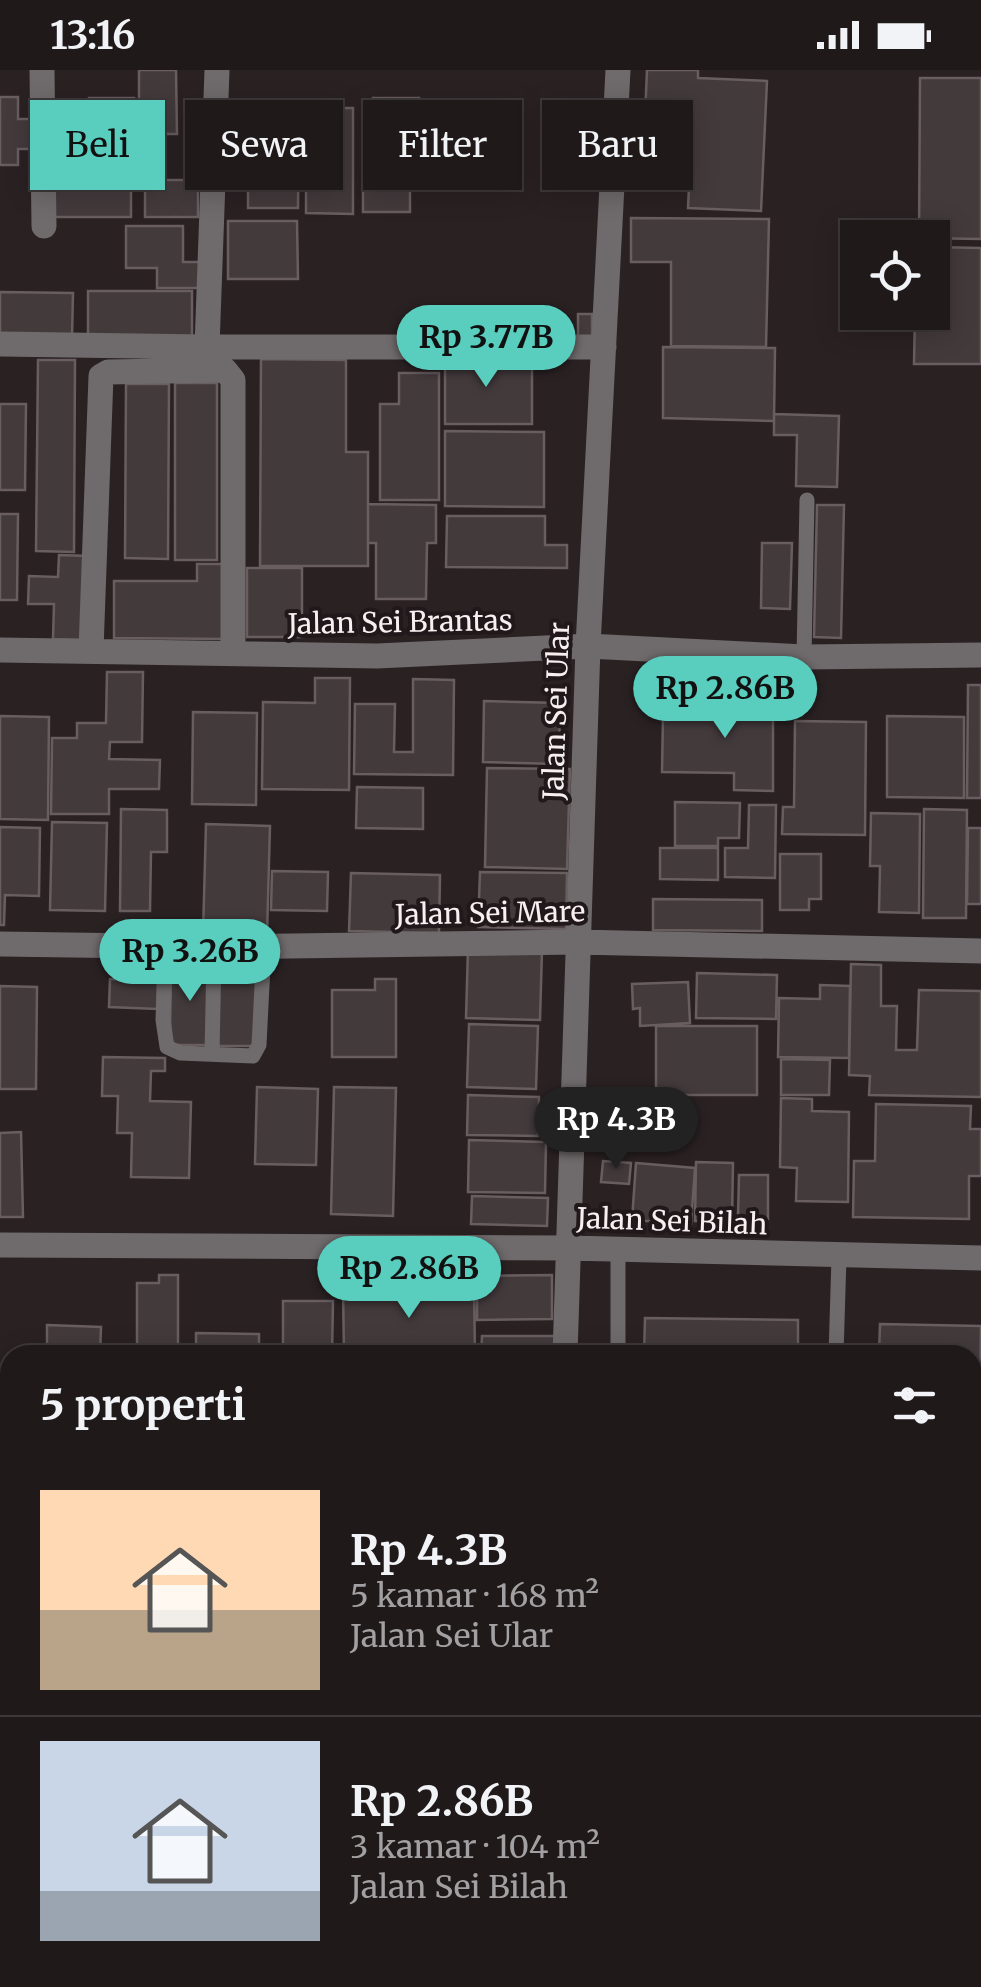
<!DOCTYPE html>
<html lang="id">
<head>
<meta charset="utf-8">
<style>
  body { margin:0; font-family:Merriweather,serif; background:#2d2627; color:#f1f3f6; height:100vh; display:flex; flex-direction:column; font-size:38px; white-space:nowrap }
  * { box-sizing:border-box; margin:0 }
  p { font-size:32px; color:#a2a0a2 }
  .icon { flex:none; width:55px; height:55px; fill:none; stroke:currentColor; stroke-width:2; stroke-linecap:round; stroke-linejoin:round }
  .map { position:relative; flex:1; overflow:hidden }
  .details { position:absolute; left:0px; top:1275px; width:982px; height:642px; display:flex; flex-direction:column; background:#20191a; border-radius:30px 30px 0 0; box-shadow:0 5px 25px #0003,0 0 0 2px #3d3839 }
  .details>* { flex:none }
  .top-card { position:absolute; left:30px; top:30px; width:922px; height:90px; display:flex; gap:20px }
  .fabs { position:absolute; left:840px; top:150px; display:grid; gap:20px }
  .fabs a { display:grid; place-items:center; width:110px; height:110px; border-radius:0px; background:#20191a; box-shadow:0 5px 25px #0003,0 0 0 2px #3d3839; font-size:50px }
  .price { position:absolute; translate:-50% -85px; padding:0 22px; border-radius:35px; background:#59cebe; color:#111; font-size:32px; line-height:65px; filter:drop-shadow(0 2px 5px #0008) }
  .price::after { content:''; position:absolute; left:50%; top:60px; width:30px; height:22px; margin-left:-15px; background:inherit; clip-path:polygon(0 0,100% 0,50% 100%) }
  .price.current { background:#222; color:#fff }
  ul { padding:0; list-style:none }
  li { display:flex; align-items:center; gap:30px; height:250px; padding:0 40px }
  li+li { border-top:2px solid #3d3839 }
  li span { display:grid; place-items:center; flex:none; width:280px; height:200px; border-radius:0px; color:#555 }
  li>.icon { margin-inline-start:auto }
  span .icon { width:120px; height:120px; fill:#fffc; stroke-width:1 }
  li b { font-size:42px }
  h2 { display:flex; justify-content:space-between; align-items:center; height:120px; padding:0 40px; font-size:42px }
  .pill { padding:0 35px; border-radius:0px; background:#20191a; box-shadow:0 5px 25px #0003,0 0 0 2px #3d3839; font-size:35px; line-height:90px }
  .pill.current { background:#59cebe; color:#111 }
  .status { display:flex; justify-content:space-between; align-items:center; height:70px; padding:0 50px; background:#20191a; direction:ltr }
  .status svg { height:28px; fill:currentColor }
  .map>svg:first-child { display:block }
  .building { fill:#433a3c; stroke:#685e60; stroke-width:2.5 }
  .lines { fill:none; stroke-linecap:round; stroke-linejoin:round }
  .service { stroke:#6f6a6b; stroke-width:15 }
  .minor { stroke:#6f6a6b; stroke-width:25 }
  .labels { text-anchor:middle; stroke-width:8; stroke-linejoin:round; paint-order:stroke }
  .street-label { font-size:28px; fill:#f6f0f1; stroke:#20181a }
</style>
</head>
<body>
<div class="status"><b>13:16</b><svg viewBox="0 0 49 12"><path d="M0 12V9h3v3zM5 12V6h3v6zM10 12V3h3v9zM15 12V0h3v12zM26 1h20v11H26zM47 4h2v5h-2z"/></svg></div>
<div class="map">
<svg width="981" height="1917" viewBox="0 0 981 1917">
  <rect width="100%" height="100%" fill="#2a2123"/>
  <path class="building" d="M139 0H176L177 64H139Z
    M647 0H698V8L767 11 761 141 688 138 690 94 643 92Z
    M920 8H981V169L919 168Z
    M0 27H18V49H38V79H18V95H0Z
    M89 28H134V115H55V69H89Z
    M373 28H419V81H410V142H363V74H372Z
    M248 36H299L298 138H248Z
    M306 38H353V144L306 143Z
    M145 110H198V147H145Z
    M53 119H131V147H53Z
    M631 148 769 149 766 277 671 276V192H631Z
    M228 151H297L298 209H228Z
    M126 156H183V192H202L201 218H157V198H126Z
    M932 177 981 178V294H914L915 242H932Z
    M88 221H192V271H88Z
    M0 222 73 223 72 267 0 265Z
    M578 244H592V269L578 270Z
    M663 277 775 278 774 351 663 348Z
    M445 278H487V295L532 296V354H445Z
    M261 289 346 290V382H368V496H260Z
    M38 290H75L74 482 36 481Z
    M399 303H439V430H380V334H399Z
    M175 313H217V490H175Z
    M126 314H169L168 489 125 488Z
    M0 334H26L25 420H0Z
    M774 344 839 346 837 417 796 416 797 365H774Z
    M445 361 544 362V437L445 436Z
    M368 434 436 435V473H427L426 529H376V473H368Z
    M817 435H844L841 568 814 567Z
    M0 444H18L17 530H0Z
    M447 446H545V475H567V498L446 497Z
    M762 473H792L790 539 761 538Z
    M59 485 88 486 85 570 53 569 54 534H28L29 506 58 507Z
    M197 494H226V569L114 568V511H197Z
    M247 498H302V567H247Z
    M107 602H143L142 672H110L109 689 160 690 159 719H109V744H51L52 668H77V653H106Z
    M315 608H350L349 720 262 719 263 632 315 633Z
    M413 609 454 610 453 705 354 704 355 634H395L394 682H413Z
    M968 615H981V728H967Z
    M713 625H773V721L734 720V703L662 702 663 645 713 646Z
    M484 631 560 633 559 694 483 692Z
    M193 642 257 643 256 735 192 734Z
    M0 646 49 647 48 750 0 749Z
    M887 646 964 647V728L887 727Z
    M795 651 866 652 865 765 782 764 783 737H794Z
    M487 698 570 699 567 799 485 797Z
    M357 717 423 718V759L356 758Z
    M675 732 740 733 739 768H718V776H675Z
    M749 735H776L775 808 725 807V778H748Z
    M121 739 167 740V782H151L150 841H120Z
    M924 739 967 740 966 848H923Z
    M871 743 920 744 919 843 879 842 880 796H870Z
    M52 752 107 753 105 841 50 840Z
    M206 754 270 756 267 865 203 864Z
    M0 757 40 758 39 826 5 825 4 855H0Z
    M968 758H981V834H967Z
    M660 778H718V810L660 809Z
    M780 784H821V829H809V840H780Z
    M272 801 328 802 327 841 271 840Z
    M480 802 567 803 566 859 478 857Z
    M351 803 440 805 439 863 349 861Z
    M653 829 762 830V861L653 860Z
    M468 878 542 880 540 950 466 948Z
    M218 891H258L257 976H218Z
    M171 892 210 893 209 975H170Z
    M851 894 881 895V936H897L896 980H917L919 920 981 921V1027L869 1025 870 1006 849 1005Z
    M697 903 777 905 776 949 696 948Z
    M110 909 158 911 157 939 109 937Z
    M375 909H396V987H332V920H375Z
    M688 912 690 953 640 956V938L633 939 632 914Z
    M820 915 850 916 849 988 778 987 779 928 820 929Z
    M0 916 37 917 36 1019H0Z
    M469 954 538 956 536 1019 467 1017Z
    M656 956H757V1025H656Z
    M103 987 165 988V1001H151L150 1031 191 1032 189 1108 131 1107 132 1063H117L118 1026H102Z
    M781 989 830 990 829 1025H781Z
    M257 1017 318 1019 316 1095 255 1094Z
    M334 1017 396 1018 393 1146 331 1144Z
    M468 1025 539 1027 538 1066 467 1065Z
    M603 1025H640L639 1073H602Z
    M781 1028 812 1029V1041L849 1042 848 1132 796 1131 797 1098 780 1097Z
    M876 1034 971 1036 970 1059H981V1106H969V1149L853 1147 854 1091H875Z
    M21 1062 23 1147H0V1063Z
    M469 1070 546 1072 545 1123 468 1122Z
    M603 1091 631 1093 629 1114 601 1112Z
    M696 1092 733 1093 732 1151H695Z
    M636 1093 695 1098 691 1154 632 1150Z
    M739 1105H768V1149L738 1148Z
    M472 1126 548 1128 547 1156 471 1154Z
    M159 1205H178V1276H137V1213H159Z
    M552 1205V1249L477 1250V1206Z
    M474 1217 475 1285H344L343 1218Z
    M283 1231H333L332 1285H283Z
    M645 1248 798 1250V1285H644Z
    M880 1254 981 1256 979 1416H972V1285H879Z
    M47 1255 101 1257 100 1285H47Z
    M196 1263 259 1264V1285H196Z
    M482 1266H556V1285H481Z
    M0 1343H10V1440H0Z
    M0 1497H10V1612H0Z
    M972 1517H981V1587H972Z
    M0 1619H10V1677H0Z
    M972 1633H981V1760H972Z
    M972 1819H981V1901H972Z
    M0 1825H10V1908H79V1915L0 1917Z
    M107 1908H200V1917H107Z
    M244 1908H300V1917H244Z
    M395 1908H452V1917H395Z
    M464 1908H507L506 1917H464Z
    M588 1908H700V1917H588Z
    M705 1908H768V1917H705Z
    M924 1911 981 1912V1917H924Z"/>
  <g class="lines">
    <path class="service" d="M804 587 807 430
      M212 984 214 886 171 890 165 896 163 950 167 977 180 983 253 986 259 975 263 896 259 887 241 885
      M618 1179V1285
      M836 1285 839 1187"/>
    <path class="minor" d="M42 0 44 156
      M0 274 207 277 217 0
      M207 277H604
      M0 580 377 586 588 576 804 587 981 585
      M91 580 101 306 108 302 225 300 233 310V583
      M0 874 214 877 577 872 981 881
      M0 1175 570 1178 981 1188
      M565 1285 588 576 618 0
      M0 1448H10
      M972 1461H981
      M0 1761H10
      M972 1775H981
      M536 1917V1908"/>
  </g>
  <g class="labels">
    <g class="street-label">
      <text transform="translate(400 552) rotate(-1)" y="10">Jalan Sei Brantas</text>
      <text transform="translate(556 641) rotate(-88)" y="10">Jalan Sei Ular</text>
      <text transform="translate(490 843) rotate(-1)" y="10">Jalan Sei Mare</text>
      <text transform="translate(672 1151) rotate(2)" y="10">Jalan Sei Bilah</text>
    </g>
  </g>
</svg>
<div class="fabs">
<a><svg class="icon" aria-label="locate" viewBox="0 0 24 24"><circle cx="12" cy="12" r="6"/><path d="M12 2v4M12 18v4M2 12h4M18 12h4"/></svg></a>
</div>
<b class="price" style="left:486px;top:320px">Rp 3.77B</b>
<b class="price" style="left:725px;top:671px">Rp 2.86B</b>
<b class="price" style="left:190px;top:934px">Rp 3.26B</b>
<b class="price current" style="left:616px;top:1102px">Rp 4.3B</b>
<b class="price" style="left:409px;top:1251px">Rp 2.86B</b>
<div class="top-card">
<a class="pill current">Beli</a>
<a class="pill">Sewa</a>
<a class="pill">Filter</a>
<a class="pill">Baru</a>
</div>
<section class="details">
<h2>5 properti<svg class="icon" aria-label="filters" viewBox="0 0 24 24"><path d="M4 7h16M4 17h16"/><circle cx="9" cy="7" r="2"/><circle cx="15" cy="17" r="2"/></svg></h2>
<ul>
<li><span style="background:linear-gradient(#ffd9b3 60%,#b9a48a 0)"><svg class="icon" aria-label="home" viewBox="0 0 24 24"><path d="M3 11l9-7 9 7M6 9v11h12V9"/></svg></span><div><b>Rp 4.3B</b><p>5 kamar · 168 m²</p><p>Jalan Sei Ular</p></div></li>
<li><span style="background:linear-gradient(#c9d6e8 75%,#9aa5b1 0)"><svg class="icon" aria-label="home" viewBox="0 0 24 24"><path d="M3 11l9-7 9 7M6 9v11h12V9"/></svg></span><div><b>Rp 2.86B</b><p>3 kamar · 104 m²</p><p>Jalan Sei Bilah</p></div></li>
</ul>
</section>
</div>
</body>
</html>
